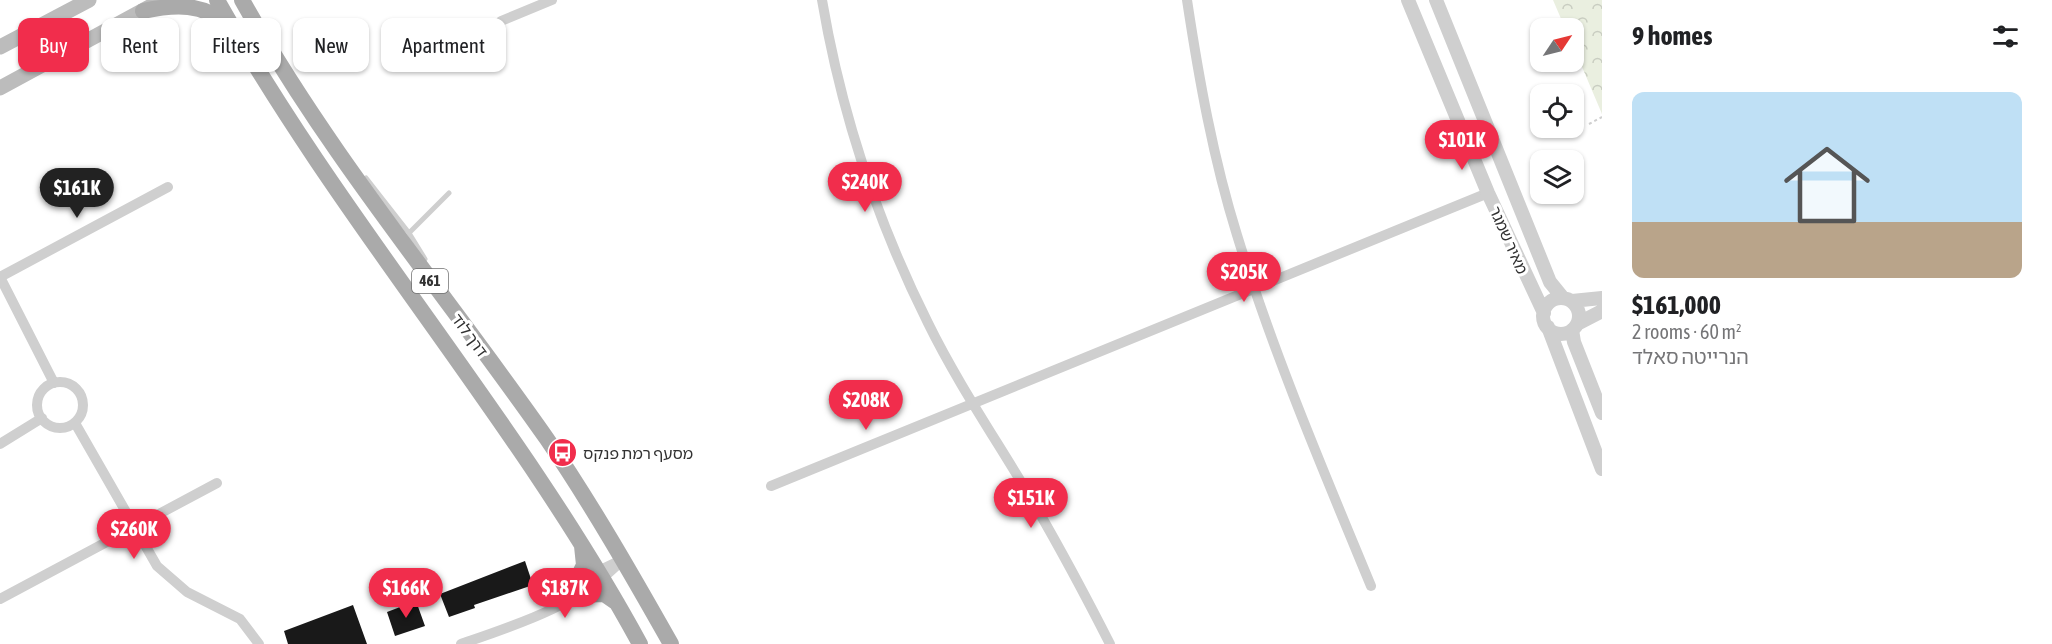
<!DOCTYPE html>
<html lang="en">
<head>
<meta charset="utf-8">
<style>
  body { margin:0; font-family:"Asap Condensed","Noto Sans Hebrew",sans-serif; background:#f6f6f6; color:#202124; height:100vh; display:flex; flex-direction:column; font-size:22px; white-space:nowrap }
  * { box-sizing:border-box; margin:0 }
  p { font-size:20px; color:#757577 }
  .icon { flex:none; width:33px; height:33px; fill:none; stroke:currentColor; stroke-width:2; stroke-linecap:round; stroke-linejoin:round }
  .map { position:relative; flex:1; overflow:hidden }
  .drawer { display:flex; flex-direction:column; background:#fff; width:450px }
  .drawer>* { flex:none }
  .guide { position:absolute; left:18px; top:18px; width:570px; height:54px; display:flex; gap:12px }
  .needle { width:39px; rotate:55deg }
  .fabs { position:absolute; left:1530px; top:18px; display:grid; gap:12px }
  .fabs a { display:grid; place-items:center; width:54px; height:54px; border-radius:12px; background:#fff; box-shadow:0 2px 4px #0004; font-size:30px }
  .price { position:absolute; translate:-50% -51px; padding:0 14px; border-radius:21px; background:#f12d4c; color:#fff; font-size:20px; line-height:39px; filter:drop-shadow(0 2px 3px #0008) }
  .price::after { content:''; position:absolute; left:50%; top:36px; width:18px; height:14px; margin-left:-9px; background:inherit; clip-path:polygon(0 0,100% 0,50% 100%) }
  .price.selected { background:#222; color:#fff }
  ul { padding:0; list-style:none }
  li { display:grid; align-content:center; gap:12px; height:318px; padding:0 30px }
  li+li { border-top:2px solid #e0e0e0 }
  li span { display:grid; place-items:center; height:186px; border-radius:12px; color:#555 }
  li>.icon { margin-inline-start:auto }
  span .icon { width:108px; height:108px; fill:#fffc; stroke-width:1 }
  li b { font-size:26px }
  h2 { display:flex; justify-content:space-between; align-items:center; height:72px; padding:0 30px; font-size:26px }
  .tag { padding:0 21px; border-radius:12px; background:#fff; box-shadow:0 2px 4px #0004; font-size:21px; line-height:54px }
  .tag.selected { background:#f12d4c; color:#fff }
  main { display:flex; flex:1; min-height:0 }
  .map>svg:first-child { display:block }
  .forest { fill:url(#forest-crowns) }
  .building { fill:#191919 }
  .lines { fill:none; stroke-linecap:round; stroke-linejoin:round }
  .path { stroke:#cfcfcf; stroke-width:2; stroke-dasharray:3 3; stroke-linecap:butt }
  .service { stroke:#cfcfcf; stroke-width:5 }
  .minor { stroke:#cfcfcf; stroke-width:10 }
  .tertiary { stroke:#cfcfcf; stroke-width:14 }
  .secondary { stroke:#bcbcbc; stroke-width:15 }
  .primary { stroke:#aaa; stroke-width:16 }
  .labels { text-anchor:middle; stroke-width:6; stroke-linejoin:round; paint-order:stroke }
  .shield { fill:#fff; stroke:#707070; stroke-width:1.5 }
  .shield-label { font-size:15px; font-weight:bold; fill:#323232 }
  .street-label { font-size:16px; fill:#323232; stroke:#fff }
  .poi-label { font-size:16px; fill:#323232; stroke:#fff; text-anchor:start }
</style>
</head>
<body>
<main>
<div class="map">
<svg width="1602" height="644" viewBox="0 0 1602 644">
  <defs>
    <pattern id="forest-crowns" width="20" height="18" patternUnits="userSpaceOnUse" patternTransform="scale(1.5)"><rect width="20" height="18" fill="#eaefe0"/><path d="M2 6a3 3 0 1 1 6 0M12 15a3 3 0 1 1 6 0" fill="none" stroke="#c9cdc1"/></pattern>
  </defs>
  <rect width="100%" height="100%" fill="#fff"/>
  <path class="forest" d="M1553 0H1602V114L1574 48V28H1565Z"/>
  <path class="building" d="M525 561 533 585 474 605 475 608 449 617 440 594Z
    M416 601 425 626 395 636 387 612Z
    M353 605 367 644H288L284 631Z"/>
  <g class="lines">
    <path class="path" d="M1589 124 1602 117"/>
    <path class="service" d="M366 178 409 233
      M425 259 409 233 449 193"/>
    <path class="minor" d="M822 0C841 112 877 221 928 323 955 378 989 429 1020 480 1052 533 1082 589 1110 644
      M1187 0C1199 79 1213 158 1237 235 1274 355 1323 470 1371 586
      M501 21 552 0
      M0 277 168 187
      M0 277 54 383
      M37 405a23 23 0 1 1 46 0a23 23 0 1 1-46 0Z
      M75 423 157 566 187 592 240 619 259 644
      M0 444 42 418
      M771 486 1488 193
      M0 599 217 483
      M555 603 586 577 619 561
      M461 644C519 624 580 605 623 559"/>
    <path class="tertiary" d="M1408 0 1488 193 1544 313
      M1436 0 1550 282 1563 298
      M1543 316a18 18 0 1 1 36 0a18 18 0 1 1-36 0Z
      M1572 301 1602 298
      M1577 324 1602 311
      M1548 327 1602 469
      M1572 330 1574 342 1602 413"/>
    <path class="secondary" d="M0 47 89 0
      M0 88 153 5"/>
    <path class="primary" d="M217 0C343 225 517 418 640 644
      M242 0C329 156 445 293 547 439 592 505 632 575 671 644
      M143 11C176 4 202 3 229 25
      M574 586 584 565 582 546
      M579 595 604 594 617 603"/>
  </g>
  <defs>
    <symbol id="bus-disc" viewBox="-11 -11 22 22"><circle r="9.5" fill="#f12d4c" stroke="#fff"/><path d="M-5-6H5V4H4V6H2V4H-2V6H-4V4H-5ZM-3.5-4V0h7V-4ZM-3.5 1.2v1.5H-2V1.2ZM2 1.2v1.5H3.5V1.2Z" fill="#fff"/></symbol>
  </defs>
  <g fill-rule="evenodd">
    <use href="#bus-disc" x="546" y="436" width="33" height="33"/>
  </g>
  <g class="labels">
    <rect class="shield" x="412" y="269" width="36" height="24" rx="4.5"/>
    <g class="shield-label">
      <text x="430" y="286">461</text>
    </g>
    <g class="street-label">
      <text transform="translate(1509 240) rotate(66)" y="6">מאיר שמגר</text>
      <text transform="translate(470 335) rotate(54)" y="6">דרך לוד</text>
    </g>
    <g class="poi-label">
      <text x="583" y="459">מסעף רמת פנקס</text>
    </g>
  </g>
</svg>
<div class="fabs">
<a><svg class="needle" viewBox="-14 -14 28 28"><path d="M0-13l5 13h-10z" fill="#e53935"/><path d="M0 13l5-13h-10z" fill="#757577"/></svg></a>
<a><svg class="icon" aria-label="locate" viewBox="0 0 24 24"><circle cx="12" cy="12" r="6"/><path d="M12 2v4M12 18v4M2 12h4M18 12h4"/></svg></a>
<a><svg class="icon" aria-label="layers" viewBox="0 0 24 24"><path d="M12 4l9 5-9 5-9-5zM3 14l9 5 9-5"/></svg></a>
</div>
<b class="price" style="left:1462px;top:171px">$101K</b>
<b class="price" style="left:865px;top:213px">$240K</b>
<b class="price selected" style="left:77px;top:219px">$161K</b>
<b class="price" style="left:1244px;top:303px">$205K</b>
<b class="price" style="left:866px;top:431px">$208K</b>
<b class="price" style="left:1031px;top:529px">$151K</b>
<b class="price" style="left:134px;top:560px">$260K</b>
<b class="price" style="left:406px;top:619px">$166K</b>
<b class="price" style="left:565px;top:619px">$187K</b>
<div class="guide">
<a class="tag selected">Buy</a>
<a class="tag">Rent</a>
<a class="tag">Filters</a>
<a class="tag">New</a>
<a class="tag">Apartment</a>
</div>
</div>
<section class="drawer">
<h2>9 homes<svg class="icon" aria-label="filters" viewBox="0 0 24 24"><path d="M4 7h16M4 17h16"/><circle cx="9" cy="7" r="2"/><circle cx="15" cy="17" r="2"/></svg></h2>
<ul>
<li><span style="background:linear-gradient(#bfe0f5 70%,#b9a48a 0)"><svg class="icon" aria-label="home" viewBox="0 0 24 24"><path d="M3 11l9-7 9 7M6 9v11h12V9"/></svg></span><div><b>$161,000</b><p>2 rooms · 60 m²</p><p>הנרייטה סאלד</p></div></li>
</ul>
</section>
</main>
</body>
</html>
